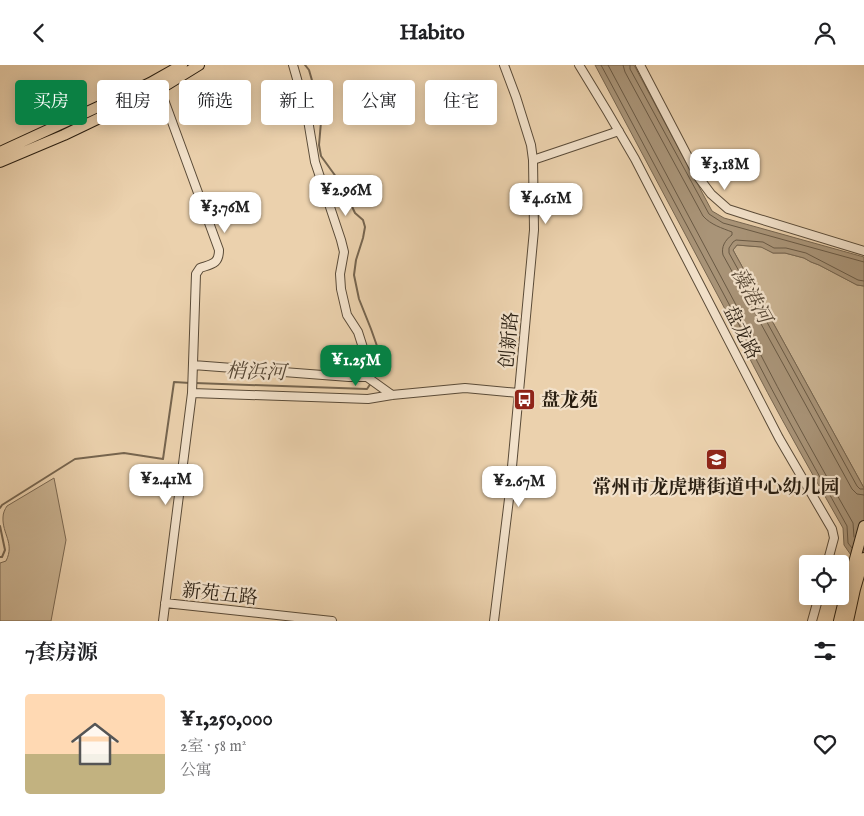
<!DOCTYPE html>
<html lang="zh">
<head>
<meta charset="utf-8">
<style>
  body { margin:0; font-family:"IM FELL English","Noto Serif SC",serif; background:#f6f6f6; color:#202124; height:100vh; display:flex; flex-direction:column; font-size:19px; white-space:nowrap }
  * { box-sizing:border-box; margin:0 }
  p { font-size:16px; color:#757577 }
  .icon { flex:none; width:28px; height:28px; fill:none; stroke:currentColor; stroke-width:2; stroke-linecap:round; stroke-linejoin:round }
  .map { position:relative; height:556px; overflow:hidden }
  .panel { display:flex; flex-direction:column; background:#fff; flex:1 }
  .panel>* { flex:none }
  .banner { position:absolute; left:15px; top:15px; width:500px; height:45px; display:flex; gap:10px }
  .controls { position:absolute; left:799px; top:490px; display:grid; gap:10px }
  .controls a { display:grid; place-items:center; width:50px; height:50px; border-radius:5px; background:#fff; box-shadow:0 2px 12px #0003; font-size:25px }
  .price { position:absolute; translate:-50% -42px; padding:0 11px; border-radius:10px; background:#fff; color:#222; font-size:16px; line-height:32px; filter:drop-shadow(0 1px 2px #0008) }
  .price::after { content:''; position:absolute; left:50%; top:30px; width:15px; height:11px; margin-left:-8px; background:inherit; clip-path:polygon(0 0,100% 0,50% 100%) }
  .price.selected { background:#0b8043; color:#fff }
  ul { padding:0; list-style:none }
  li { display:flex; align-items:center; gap:15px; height:125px; padding:0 25px }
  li+li { border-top:1px solid #e0e0e0 }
  li span { display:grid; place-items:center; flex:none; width:140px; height:100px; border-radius:5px; color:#555 }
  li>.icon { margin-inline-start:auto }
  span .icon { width:60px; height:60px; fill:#fffc; stroke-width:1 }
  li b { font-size:21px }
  h2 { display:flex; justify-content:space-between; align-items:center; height:60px; padding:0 25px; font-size:21px }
  .tag { padding:0 18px; border-radius:5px; background:#fff; box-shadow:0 2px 12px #0003; font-size:18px; line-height:45px }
  .tag.selected { background:#0b8043; color:#fff }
  header { display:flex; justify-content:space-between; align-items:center; height:65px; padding:0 25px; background:#fff; font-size:22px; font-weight:700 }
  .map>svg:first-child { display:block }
  .green { fill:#cab392; stroke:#7a6852 }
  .water { fill:#a99478; stroke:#76654f }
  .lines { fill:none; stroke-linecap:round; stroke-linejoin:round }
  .shore { stroke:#695944; stroke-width:1 }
  .stream { stroke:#76654f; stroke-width:2 }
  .minor-casing { stroke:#5a4b38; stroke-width:10 }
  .major-casing { stroke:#291e11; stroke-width:12 }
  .minor { stroke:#f2e1ca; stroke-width:8 }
  .major { stroke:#ebd1ad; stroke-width:10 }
  .labels { text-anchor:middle; stroke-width:4.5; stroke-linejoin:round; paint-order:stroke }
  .street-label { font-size:19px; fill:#291e11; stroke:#f2e1ca }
  .poi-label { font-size:19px; font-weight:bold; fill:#291e11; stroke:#f2e1ca; text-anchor:start }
  .water-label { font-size:20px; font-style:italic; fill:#564735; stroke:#f2e1ca }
</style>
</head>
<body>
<header><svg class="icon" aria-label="back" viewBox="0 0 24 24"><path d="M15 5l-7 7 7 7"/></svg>Habito<svg class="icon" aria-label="person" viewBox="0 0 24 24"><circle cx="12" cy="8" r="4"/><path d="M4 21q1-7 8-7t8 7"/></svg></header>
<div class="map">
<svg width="864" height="556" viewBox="0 0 864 556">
  <rect width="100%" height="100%" fill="#ebd1ad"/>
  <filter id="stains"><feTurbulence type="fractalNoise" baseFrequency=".004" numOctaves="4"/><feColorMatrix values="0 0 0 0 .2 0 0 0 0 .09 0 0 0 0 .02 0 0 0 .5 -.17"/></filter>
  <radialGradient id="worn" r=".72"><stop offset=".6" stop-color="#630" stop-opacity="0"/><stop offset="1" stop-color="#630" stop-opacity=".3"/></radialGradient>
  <path class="green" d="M737 180 762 182 773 188H785L804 193 811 197 819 200 857 220 864 221V423L733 185Z
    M54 413 66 475 51 556H0V498L6 496C15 478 2 469 3 452 3 448 5 444 7 441Z"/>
  <path class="water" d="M595 0H634L712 146 724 153 864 192V221L857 220 819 200 811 197 804 193 785 188H773L761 182 737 180 733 185 864 423V509L844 480 843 463C802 391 761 319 725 244Z"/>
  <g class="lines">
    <path class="shore" d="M601 0 730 241C765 316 807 388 847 461L848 478 852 483
      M608 0 735 238C771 313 812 386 853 458L854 472
      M623 0 625 7 703 151C711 160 722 163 732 167V170C725 175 721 182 723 190L852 424 857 429 864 430
      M630 0V4L709 149 723 158 864 197
      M864 216 858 215 806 188 786 183H774L763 177 736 175 733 177 729 183V188L857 421 860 424H864"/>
    <path class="stream" d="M305 0 309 5 320 43 321 57 319 80 321 91 342 120 355 148 363 155 365 162 363 173 356 195 354 210 359 234 371 264 377 281 375 308 373 313
      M195 318 367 324 371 318
      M0 443 2 440 75 394 124 388 163 394 174 317 190 318
      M0 461 5 485 2 492H0"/>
    <defs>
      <path id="minor" d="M293 0 307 49 315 97 341 175 344 187 340 209 341 224 347 250 358 267 365 289 367 312 392 330
        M579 0 607 46 635 94 779 373 832 464 834 473 827 499
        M640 0 699 113 711 129 728 144 753 152 864 186
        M160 24 219 185C219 199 212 199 200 203L196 209 192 328 163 556
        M533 95 619 66
        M193 300 349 312H367
        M192 328 368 334 392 330 465 323 519 328
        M165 538 332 556
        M494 556 509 434 534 165 533 95 531 80 516 32 504 0
        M812 556 819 531"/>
      <path id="major" d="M0 87 150 18 182 0
        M0 97 64 70 160 24 199 0
        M839 556 847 523 864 461
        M848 556 855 524 864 493"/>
    </defs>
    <use href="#minor" class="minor-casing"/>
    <use href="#major" class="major-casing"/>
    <use href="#minor" class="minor"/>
    <use href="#major" class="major"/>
  </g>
  <defs>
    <symbol id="bus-square" viewBox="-11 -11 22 22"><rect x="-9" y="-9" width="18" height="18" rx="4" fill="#8f2418" stroke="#f2e1ca"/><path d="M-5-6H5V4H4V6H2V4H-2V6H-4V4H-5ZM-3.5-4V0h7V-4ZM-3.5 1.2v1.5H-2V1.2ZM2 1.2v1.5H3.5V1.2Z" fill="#fff"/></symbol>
    <symbol id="school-square" viewBox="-11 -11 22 22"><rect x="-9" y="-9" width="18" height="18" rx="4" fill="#8f2418" stroke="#f2e1ca"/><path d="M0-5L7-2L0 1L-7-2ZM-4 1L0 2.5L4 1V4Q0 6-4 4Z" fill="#fff"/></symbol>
  </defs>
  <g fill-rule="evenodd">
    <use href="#bus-square" x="512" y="322" width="25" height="25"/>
    <use href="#school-square" x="704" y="382" width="25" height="25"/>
  </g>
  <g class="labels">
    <g class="street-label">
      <text transform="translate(743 267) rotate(63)" y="7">盘龙路</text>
      <text transform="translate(508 275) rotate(-85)" y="7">创新路</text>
      <text transform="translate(220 528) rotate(6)" y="7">新苑五路</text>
    </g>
    <g class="poi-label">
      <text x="541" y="341">盘龙苑</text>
      <text x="716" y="428" text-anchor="middle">常州市龙虎塘街道中心幼儿园</text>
    </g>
    <g class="water-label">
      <text transform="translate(752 230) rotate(61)" y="7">藻港河</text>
      <text transform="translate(256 306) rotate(2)" y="7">梢浜河</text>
    </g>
  </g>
  <rect width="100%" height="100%" filter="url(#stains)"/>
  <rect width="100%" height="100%" fill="url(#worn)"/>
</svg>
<div class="controls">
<a><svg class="icon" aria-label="locate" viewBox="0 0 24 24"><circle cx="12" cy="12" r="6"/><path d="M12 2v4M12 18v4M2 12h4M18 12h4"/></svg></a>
</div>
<b class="price" style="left:725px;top:126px">¥3.18M</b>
<b class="price" style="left:346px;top:152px">¥2.96M</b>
<b class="price" style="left:546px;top:160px">¥4.61M</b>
<b class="price" style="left:225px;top:169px">¥3.76M</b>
<b class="price selected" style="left:356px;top:322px">¥1.25M</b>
<b class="price" style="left:166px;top:441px">¥2.41M</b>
<b class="price" style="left:519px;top:443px">¥2.67M</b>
<div class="banner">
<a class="tag selected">买房</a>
<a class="tag">租房</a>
<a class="tag">筛选</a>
<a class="tag">新上</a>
<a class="tag">公寓</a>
<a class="tag">住宅</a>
</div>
</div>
<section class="panel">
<h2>7套房源<svg class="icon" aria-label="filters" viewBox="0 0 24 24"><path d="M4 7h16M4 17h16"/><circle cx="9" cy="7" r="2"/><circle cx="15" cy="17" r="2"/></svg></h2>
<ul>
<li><span style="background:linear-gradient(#ffd9b3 60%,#c2b280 0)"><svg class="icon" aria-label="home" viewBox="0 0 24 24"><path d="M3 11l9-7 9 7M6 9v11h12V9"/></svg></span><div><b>¥1,250,000</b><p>2室 · 58 m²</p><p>公寓</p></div><svg class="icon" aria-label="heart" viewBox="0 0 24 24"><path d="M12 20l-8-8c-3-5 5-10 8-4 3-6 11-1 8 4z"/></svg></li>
</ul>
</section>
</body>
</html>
